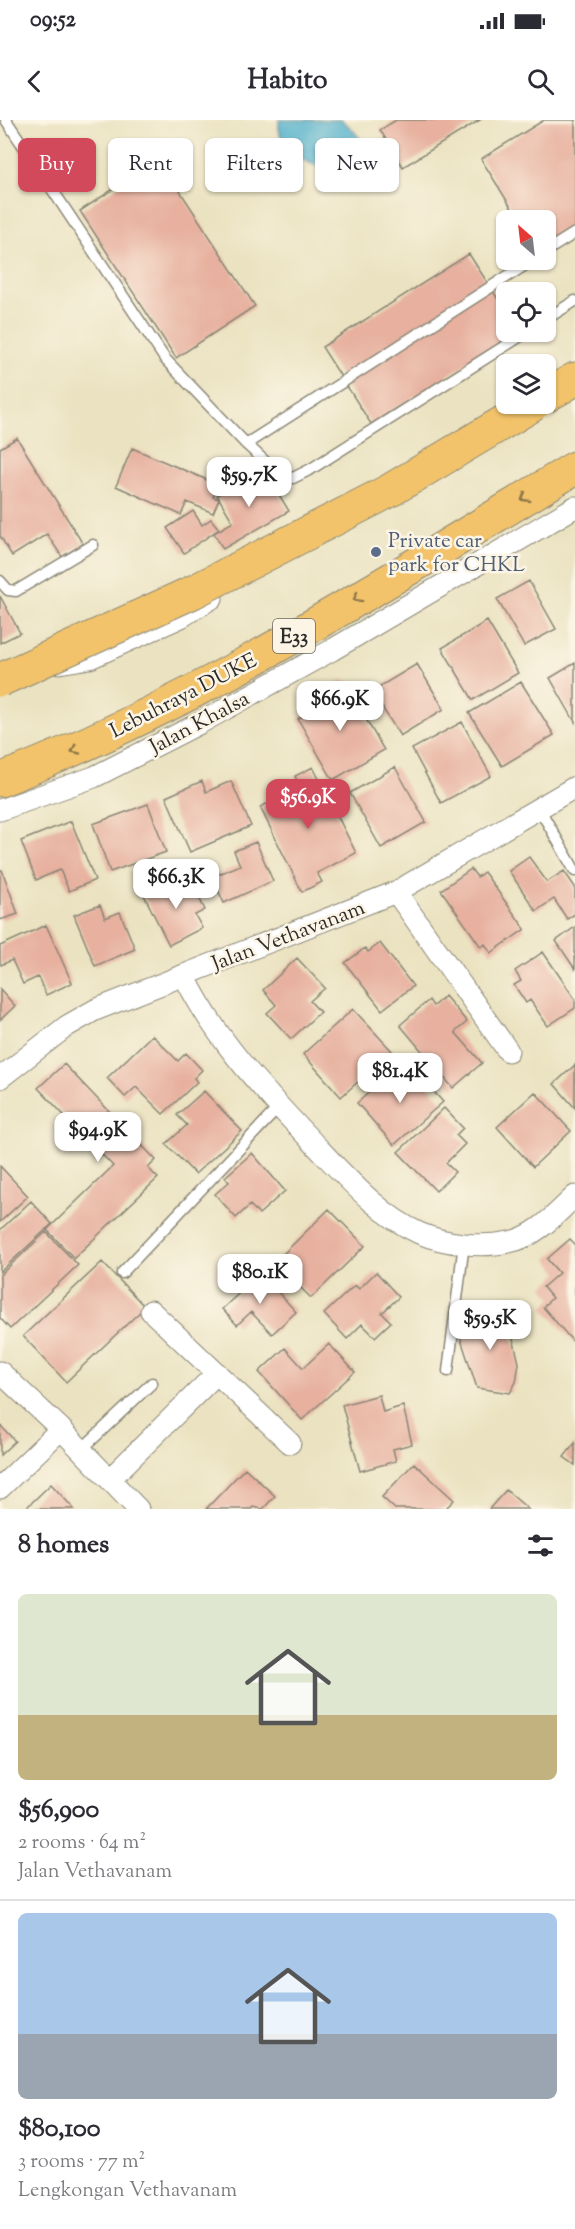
<!DOCTYPE html>
<html lang="en">
<head>
<meta charset="utf-8">
<style>
  body { margin:0; font-family:"Sorts Mill Goudy",serif; background:#f2f2f3; color:#2b2b33; height:100vh; display:flex; flex-direction:column; font-size:22px; white-space:nowrap }
  * { box-sizing:border-box; margin:0 }
  p { font-size:20px; color:#7c7c81 }
  .icon { flex:none; width:33px; height:33px; fill:none; stroke:currentColor; stroke-width:2; stroke-linecap:round; stroke-linejoin:round }
  .map { position:relative; height:1389px; overflow:hidden }
  .sheet { display:flex; flex-direction:column; background:#fff; flex:1 }
  .sheet>* { flex:none }
  .guide { position:absolute; left:18px; top:18px; width:540px; height:54px; display:flex; gap:12px }
  .needle { width:39px; rotate:332deg }
  .fabs { position:absolute; left:496px; top:90px; display:grid; gap:12px }
  .fabs a { display:grid; place-items:center; width:60px; height:60px; border-radius:9px; background:#fff; box-shadow:0 2px 4px #0004; font-size:30px }
  .price { position:absolute; translate:-50% -51px; padding:0 14px; border-radius:12px; background:#fff; color:#222; font-size:20px; line-height:39px; filter:drop-shadow(0 2px 3px #0008) }
  .price::after { content:''; position:absolute; left:50%; top:36px; width:18px; height:14px; margin-left:-9px; background:inherit; clip-path:polygon(0 0,100% 0,50% 100%) }
  .price.selected { background:#d1495b; color:#fff }
  ul { padding:0; list-style:none }
  li { display:grid; align-content:center; gap:12px; height:318px; padding:0 18px }
  li+li { border-top:2px solid #e1e1e2 }
  li span { display:grid; place-items:center; height:186px; border-radius:9px; color:#555 }
  li>.icon { margin-inline-start:auto }
  span .icon { width:108px; height:108px; fill:#fffc; stroke-width:1 }
  li b { font-size:26px }
  h2 { display:flex; justify-content:space-between; align-items:center; height:72px; padding:0 18px; font-size:26px }
  .tag { padding:0 21px; border-radius:9px; background:#fff; box-shadow:0 2px 4px #0004; font-size:21px; line-height:54px }
  .tag.selected { background:#d1495b; color:#fff }
  .status { display:flex; justify-content:space-between; align-items:center; height:42px; padding:0 30px; background:#fff; direction:ltr }
  .status svg { height:16px; fill:currentColor }
  header { display:flex; justify-content:space-between; align-items:center; height:78px; padding:0 18px; background:#fff; font-size:27px; font-weight:700 }
  .map>svg:first-child { display:block }
  .water { fill:#4caecb; stroke:#3c6c7b; stroke-width:1.5 }
  .building { fill:#e7b09f }
  .lines { fill:none; stroke-linecap:round; stroke-linejoin:round }
  .service-casing { stroke:#8a8676; stroke-width:13 }
  .minor-casing { stroke:#8a8676; stroke-width:23 }
  .motorway-casing { stroke:#8a8676; stroke-width:35 }
  .service { stroke:#fff; stroke-width:10 }
  .minor { stroke:#fff; stroke-width:21 }
  .motorway { stroke:#f2c36a; stroke-width:33 }
  .motorway-bridge-casing { stroke:#8a8676; stroke-width:35; stroke-linecap:butt }
  .motorway-bridge { stroke:#f2c36a; stroke-width:33 }
  .oneway { stroke:#8e774a }
  .service-dot { fill:#5c6f8a; stroke:#fcf5e5; stroke-width:2 }
  .labels { text-anchor:middle; stroke-width:5; stroke-linejoin:round; paint-order:stroke }
  .shield { fill:#fcf5e5; stroke:#6a6863; stroke-width:1.5 }
  .shield-label { font-size:20px; font-weight:bold; fill:#2b2b2b }
  .service-label { font-size:21px; fill:#4e5e75; stroke:#fcf5e5; text-anchor:start }
  .street-label { font-size:21px; fill:#2b2b2b; stroke:#fcf5e5 }
</style>
</head>
<body>
<div class="status"><b>09:52</b><svg viewBox="0 0 49 12"><path d="M0 12V9h3v3zM5 12V6h3v6zM10 12V3h3v9zM15 12V0h3v12zM26 1h20v11H26zM47 4h2v5h-2z"/></svg></div>
<header><svg class="icon" aria-label="back" viewBox="0 0 24 24"><path d="M15 5l-7 7 7 7"/></svg>Habito<svg class="icon" aria-label="search" viewBox="0 0 24 24"><circle cx="10" cy="10" r="6"/><path d="M15 15l6 6"/></svg></header>
<div class="map">
<svg width="575" height="1389" viewBox="0 0 575 1389">
  <rect width="100%" height="100%" fill="#fcf5e5"/>
  <filter id="ink" filterUnits="userSpaceOnUse"><feTurbulence type="fractalNoise" baseFrequency=".0167" numOctaves="2"/><feDisplacementMap in="SourceGraphic" scale="12" xChannelSelector="R" yChannelSelector="G"/><feConvolveMatrix kernelMatrix="1 2 1 2 8 2 1 2 1" color-interpolation-filters="sRGB"/></filter>
  <filter id="wash" filterUnits="userSpaceOnUse"><feTurbulence type="fractalNoise" baseFrequency=".008" numOctaves="4" result="noise"/><feDisplacementMap in="SourceGraphic" scale="24" xChannelSelector="R" yChannelSelector="G"/><feGaussianBlur stdDeviation="1.35" result="paint"/><feColorMatrix in="noise" values="0 0 0 0 0 0 0 0 0 0 0 0 0 0 0 0 0 1.4 0 .05"/><feComposite in="paint" operator="in"/></filter>
  <g filter="url(#wash)">
    <rect width="100%" height="100%" fill="#eae2c0"/>
    <path class="water" d="M279 0H342C356 12 369 25 367 44 337 60 274 40 279 0Z"/>
    <g id="blocks">
      <path class="building" d="M396 0H480L403 47 380 10Z
        M544 0H575V110L546 128V100H519L481 39Z
        M159 39 255 186 176 238 80 91Z
        M469 134 507 193V212H517L371 304 322 227Z
        M17 318 83 424 62 437 47 414 12 436 0 416V328Z
        M132 328 219 365 213 377 219 379 213 393 187 382 181 395 116 366Z
        M257 352 275 368 289 391 223 429 214 413 233 402 217 375Z
        M193 391 202 405 211 399 219 409 184 433 167 408Z
        M529 461 556 509 524 526 497 479Z
        M0 476 20 513 0 523Z
        M487 501 518 553 473 580 442 528Z
        M575 543V602L550 558Z
        M417 544 444 589 400 616 372 571Z
        M343 560 384 630 333 660 298 599 323 584 318 575Z
        M521 562 554 615 502 646 469 593Z
        M462 602 491 656 441 683 412 629Z
        M313 647 356 733 317 753 322 762 302 772 260 687 300 668 295 656Z
        M395 647 426 702 381 728 350 673Z
        M202 661 206 672 231 661 251 706 190 732 166 677Z
        M148 684 166 732 110 752 93 704Z
        M71 701 95 760 69 771 60 750 36 760 21 721Z
        M256 722 273 761 224 783 212 757 240 745 234 731Z
        M529 737 547 762 564 751 575 767V794L567 799 554 779 536 791 509 751Z
        M471 749 477 757 484 752 525 809 491 833 485 824 481 827 441 770Z
        M0 750H2L18 794 0 800Z
        M177 759 183 770 193 765 205 790 195 795 202 808 169 825 144 775Z
        M100 785 105 798 120 792 135 829 95 846 74 795Z
        M46 805 72 863 46 875 38 857 23 864 12 840 1 845 0 842V826Z
        M575 807V849L556 821Z
        M380 823 413 866 382 890 345 843 365 828 368 832Z
        M543 832 575 879V888L548 906 530 880 526 883 514 865 521 861 515 851Z
        M297 838 325 868 310 881 320 892 291 919 267 893 276 885 263 870Z
        M0 869 15 886 0 900Z
        M445 876 467 902 455 912 482 943 453 968 400 905 429 880 433 886Z
        M353 889 392 931 341 977 303 934Z
        M152 915 178 941 186 933 202 950 194 958 197 962 163 994 136 967 125 977 107 958Z
        M64 944 156 1040 148 1048 158 1058 74 1138 47 1110 113 1046 38 968Z
        M410 945 443 982 394 1025 357 983 390 954 394 959Z
        M575 945V988L554 964Z
        M204 971 242 1011 195 1054 166 1024 187 1005 177 995Z
        M535 972 571 1011 533 1047 497 1007Z
        M444 988 463 1008 456 1015 465 1024 446 1043 455 1052 436 1071 398 1032Z
        M252 1033 285 1071 259 1094 250 1085 236 1098 215 1074 229 1062 225 1057Z
        M0 1046 28 1076 0 1102Z
        M31 1081 52 1104 0 1152V1110Z
        M329 1089 365 1126 311 1178 275 1142Z
        M46 1112 78 1145 10 1209 0 1198V1155Z
        M570 1119 575 1124V1224L543 1187 552 1178 543 1167 559 1153 547 1139Z
        M102 1142 145 1187 66 1262 23 1216Z
        M376 1152 399 1177 382 1193 391 1202 375 1217 362 1204 347 1219 324 1194 355 1165 359 1169Z
        M261 1153 296 1192 272 1214 251 1192 237 1205 222 1189Z
        M493 1187 505 1203 514 1222 519 1243 516 1262 510 1273 477 1268 455 1201Z
        M329 1224 355 1252 302 1300 259 1252 285 1228 303 1248Z
        M379 1275 383 1292 403 1286 412 1324 393 1329 396 1341 360 1351 342 1285Z
        M0 1305 15 1321 0 1335Z
        M575 1323V1345L564 1337Z
        M414 1343 454 1380 445 1389H395L382 1377Z
        M245 1348 275 1376 263 1389 253 1387 251 1389H206Z
        M51 1364 74 1389H25Z
        M506 1370 528 1389H489Z"/>
    </g>
  </g>
  <g filter="url(#ink)">
    <use href="#blocks" fill-opacity="0" stroke="#8a8676" stroke-width="1.5"/>
    <g class="lines">
      <defs>
        <path id="service" d="M6 0 165 239 246 324 281 356 293 358 311 349 527 212
          M546 131 575 113
          M546 199 575 181
          M246 324 533 140
          M0 461 8 470 16 471 93 425
          M539 688 575 751
          M122 1153 279 987
          M448 1251 464 1123
          M81 1330 152 1263"/>
        <path id="minor" d="M59 543 90 538 181 497 212 478
          M0 690 94 657 200 603 332 530 575 387
          M396 772 508 931
          M184 855C216 922 271 978 321 1031 349 1060 381 1096 419 1113 445 1124 481 1128 509 1122 536 1117 556 1094 575 1076
          M0 958 67 906 95 890 396 772 575 667
          M151 1191 290 1323
          M0 1252 61 1309 138 1389
          M110 1359 217 1253
          M0 1368 61 1309"/>
        <path id="motorway" d="M546 276 575 259
          M0 660C204 581 388 460 575 348"/>
      </defs>
      <use href="#service" class="service-casing"/>
      <use href="#minor" class="minor-casing"/>
      <use href="#motorway" class="motorway-casing"/>
      <use href="#service" class="service"/>
      <use href="#minor" class="minor"/>
      <use href="#motorway" class="motorway"/>
      <defs>
        <path id="motorway-bridge" d="M0 560 193 472 389 371 534 284"/>
      </defs>
      <use href="#motorway-bridge" class="motorway-bridge-casing"/>
      <use href="#motorway-bridge" class="motorway-bridge"/>
    </g>
    <defs><path id="oneway-chevron" d="M-2-3.5L2.5 0L-2 3.5" fill="none" stroke-width="1.6" stroke-linecap="round" stroke-linejoin="round" transform="scale(1.5)"/></defs>
    <g class="oneway">
      <use href="#oneway-chevron" transform="translate(525 378) rotate(149)"/>
      <use href="#oneway-chevron" transform="translate(357 478) rotate(150)"/>
      <use href="#oneway-chevron" transform="translate(75 630) rotate(155)"/>
    </g>
  </g>
  <circle class="service-dot" cx="376" cy="432" r="6"/>
  <g class="labels">
    <rect class="shield" x="273" y="499" width="42" height="34" rx="4.5"/>
    <g class="shield-label">
      <text x="294" y="523">E33</text>
    </g>
    <g class="service-label">
      <text x="388" y="427">Private car<tspan x="388" dy="24">park for CHKL</tspan></text>
    </g>
    <g class="street-label">
      <text transform="translate(183 575) rotate(-27)" y="7">Lebuhraya DUKE</text>
      <text transform="translate(199 602) rotate(-28)" y="7">Jalan Khalsa</text>
      <text transform="translate(288 815) rotate(-21)" y="7">Jalan Vethavanam</text>
    </g>
  </g>
</svg>
<div class="fabs">
<a><svg class="needle" viewBox="-14 -14 28 28"><path d="M0-13l5 13h-10z" fill="#e53935"/><path d="M0 13l5-13h-10z" fill="#7c7c81"/></svg></a>
<a><svg class="icon" aria-label="locate" viewBox="0 0 24 24"><circle cx="12" cy="12" r="6"/><path d="M12 2v4M12 18v4M2 12h4M18 12h4"/></svg></a>
<a><svg class="icon" aria-label="layers" viewBox="0 0 24 24"><path d="M12 4l9 5-9 5-9-5zM3 14l9 5 9-5"/></svg></a>
</div>
<b class="price" style="left:249px;top:388px">$59.7K</b>
<b class="price" style="left:340px;top:612px">$66.9K</b>
<b class="price selected" style="left:308px;top:710px">$56.9K</b>
<b class="price" style="left:176px;top:790px">$66.3K</b>
<b class="price" style="left:400px;top:984px">$81.4K</b>
<b class="price" style="left:98px;top:1043px">$94.9K</b>
<b class="price" style="left:260px;top:1185px">$80.1K</b>
<b class="price" style="left:490px;top:1231px">$59.5K</b>
<div class="guide">
<a class="tag selected">Buy</a>
<a class="tag">Rent</a>
<a class="tag">Filters</a>
<a class="tag">New</a>
</div>
</div>
<section class="sheet">
<h2>8 homes<svg class="icon" aria-label="filters" viewBox="0 0 24 24"><path d="M4 7h16M4 17h16"/><circle cx="9" cy="7" r="2"/><circle cx="15" cy="17" r="2"/></svg></h2>
<ul>
<li><span style="background:linear-gradient(#dfe7d0 65%,#c2b280 0)"><svg class="icon" aria-label="home" viewBox="0 0 24 24"><path d="M3 11l9-7 9 7M6 9v11h12V9"/></svg></span><div><b>$56,900</b><p>2 rooms · 64 m²</p><p>Jalan Vethavanam</p></div></li>
<li><span style="background:linear-gradient(#a9c7e8 65%,#9aa5b1 0)"><svg class="icon" aria-label="home" viewBox="0 0 24 24"><path d="M3 11l9-7 9 7M6 9v11h12V9"/></svg></span><div><b>$80,100</b><p>3 rooms · 77 m²</p><p>Lengkongan Vethavanam</p></div></li>
</ul>
</section>
</body>
</html>
